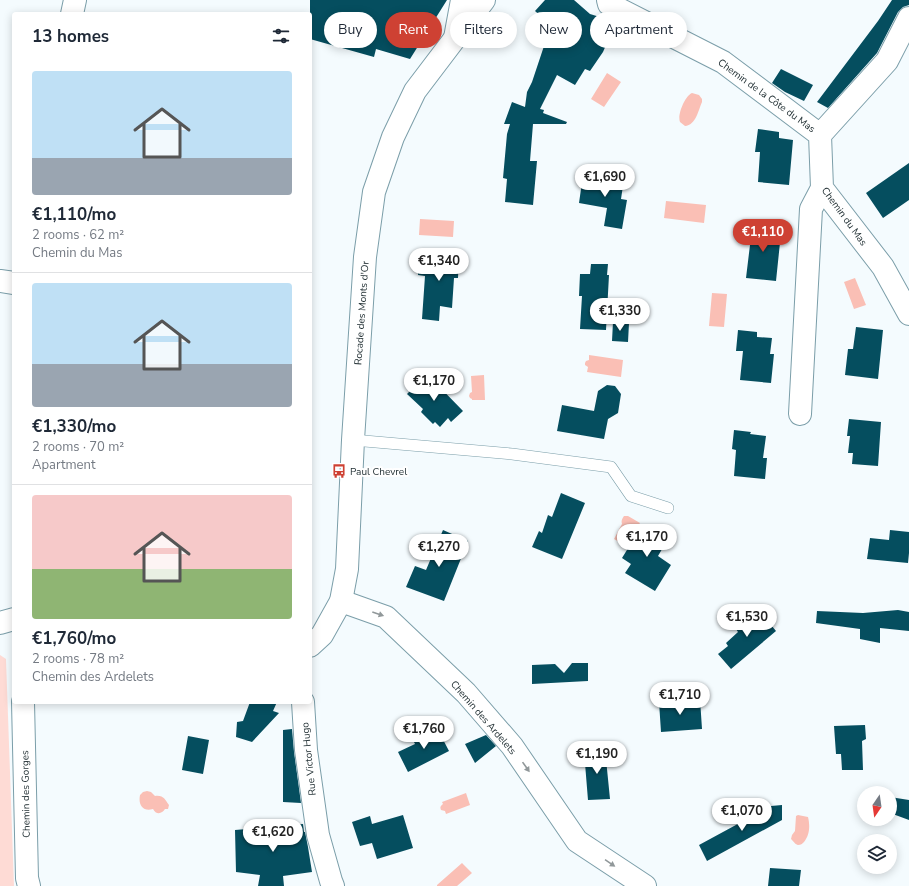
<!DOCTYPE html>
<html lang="en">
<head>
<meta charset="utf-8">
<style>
  body { margin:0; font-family:"Nunito Sans",sans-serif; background:#f2f2f3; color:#1f2937; height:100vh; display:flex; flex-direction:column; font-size:15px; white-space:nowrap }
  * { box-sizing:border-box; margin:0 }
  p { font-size:13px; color:#747a83 }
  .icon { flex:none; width:22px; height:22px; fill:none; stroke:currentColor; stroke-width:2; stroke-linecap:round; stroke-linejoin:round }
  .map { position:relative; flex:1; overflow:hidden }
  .drawer { position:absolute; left:12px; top:12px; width:300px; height:692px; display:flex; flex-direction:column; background:#fff; border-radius:4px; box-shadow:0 2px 10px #0003 }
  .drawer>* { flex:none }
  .banner { position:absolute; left:324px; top:12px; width:380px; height:36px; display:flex; gap:8px }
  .needle { width:26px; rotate:193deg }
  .tools { position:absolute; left:857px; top:786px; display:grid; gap:8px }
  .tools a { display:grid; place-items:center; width:40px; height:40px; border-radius:50%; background:#fff; box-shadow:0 2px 10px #0003; font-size:20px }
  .price { position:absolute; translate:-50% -34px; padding:0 9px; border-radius:14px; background:#fff; color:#222; font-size:13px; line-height:26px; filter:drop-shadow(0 1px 2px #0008) }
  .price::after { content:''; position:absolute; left:50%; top:24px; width:12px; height:9px; margin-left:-6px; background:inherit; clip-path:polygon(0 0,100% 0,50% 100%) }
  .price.selected { background:#ce4133; color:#fff }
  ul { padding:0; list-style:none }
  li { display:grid; align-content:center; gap:8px; height:212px; padding:0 20px }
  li+li { border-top:1px solid #e0e1e3 }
  li span { display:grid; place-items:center; height:124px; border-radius:4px; color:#555 }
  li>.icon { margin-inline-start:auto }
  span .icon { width:72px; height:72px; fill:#fffc; stroke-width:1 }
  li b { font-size:17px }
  h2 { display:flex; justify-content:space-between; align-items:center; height:48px; padding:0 20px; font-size:17px }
  .pill { padding:0 14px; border-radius:18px; background:#fff; box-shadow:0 2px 10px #0003; font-size:14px; line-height:36px }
  .pill.selected { background:#ce4133; color:#fff }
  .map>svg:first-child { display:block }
  .green { fill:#fedbd5 }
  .water { fill:#fabfb5 }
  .building { fill:#054e5f }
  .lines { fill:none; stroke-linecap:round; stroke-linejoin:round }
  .lane-casing { stroke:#7b9ea9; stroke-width:12 }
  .street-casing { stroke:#7b9ea9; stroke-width:24 }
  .secondary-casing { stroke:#7b9ea9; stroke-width:24 }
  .lane { stroke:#fff; stroke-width:11 }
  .street { stroke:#fff; stroke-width:22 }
  .secondary { stroke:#fff; stroke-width:22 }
  .oneway { fill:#91989a }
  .labels { text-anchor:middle; stroke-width:4; stroke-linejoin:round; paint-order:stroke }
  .street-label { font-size:10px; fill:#233135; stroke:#fff }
  .poi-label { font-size:10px; fill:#233135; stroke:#fff; text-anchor:start }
</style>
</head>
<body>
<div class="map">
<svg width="909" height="886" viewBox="0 0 909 886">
  <rect width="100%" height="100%" fill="#f4fbfe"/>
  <path class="green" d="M0 655 6 659 14 886H0Z"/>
  <path class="water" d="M607 73 621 82 604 107 591 99Z
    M692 93 699 95 702 99V102C698 111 696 125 685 126L680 122C677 115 685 96 692 93Z
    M666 201 706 205 704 223 664 218Z
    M420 219 454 221 453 237 419 235Z
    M855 278 866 305 854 309 844 282Z
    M712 293 727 294 724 327 709 326Z
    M589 355 623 360 621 377 587 372 588 367 585 365V363L586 361 589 360Z
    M484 375 485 400H472V399L470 398 469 396 470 393 472 392 471 376Z
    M624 516H628L640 523 626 546 614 539 622 524C621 521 622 519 624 516Z
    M147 791 151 792 155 796C164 795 165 800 169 805L168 809H165C162 814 156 815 153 809 143 812 138 805 140 795L143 792Z
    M466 793 470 805 446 814 445 811 441 810C440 808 440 806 443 804L442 802Z
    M798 815 808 817C810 825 810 835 804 842 802 844 801 845 798 845 796 845 793 841 791 839L792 835 795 831 796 816Z
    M462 863 472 873 457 886H437V885Z"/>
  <path class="building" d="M310 0H447L410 59 376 49 374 57 310 39Z
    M545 0H574L590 14 616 22 603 52 590 71 585 69 575 85 557 75 540 109 544 110 543 113 567 122 566 124H533L530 161H537L533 205 505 202 507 179 503 178 507 134 510 124H504L512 102 525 107 527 92 532 82 551 25 535 11Z
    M892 0H909V5L903 7 898 12 877 53 828 108 817 102 878 21Z
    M781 69 813 85 804 101 785 92 772 83Z
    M758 129 779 132V138L793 140 789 185 758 182 760 152H755Z
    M909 163V200L883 218 866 193Z
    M583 175 598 177 597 175 624 179 621 199 627 200 622 229 604 226 607 208 579 203Z
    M749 223 768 226V231L781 233 776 281 746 278 750 245 746 244Z
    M433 249 459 252 458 278H454L452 308 440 306 439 321 422 319 425 276 418 275 419 259 432 260Z
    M591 264H608L607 275H609L606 330 580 329 582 296H579L580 274H590Z
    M613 322 629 323 628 342 612 341Z
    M856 327 883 330 878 379 845 375 848 349H853Z
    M738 330 757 332V337L772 338 770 354H774L771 383 740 380 743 351H736Z
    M427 374 463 411 451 422 448 418 440 427 435 422 433 424 421 412 423 409 407 394Z
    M607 385 615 386 621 394 618 413 608 419 604 439 557 431 562 405 594 411 598 391Z
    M849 419 881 422 878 466 852 464 853 453H848L850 436H847Z
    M734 430 751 432 750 434 766 436 763 458H767L765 479 734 476 736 450 732 449Z
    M561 493 585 503 562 559 532 547 539 531 542 533 548 515 552 517Z
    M643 524 668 539 658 556 671 565 655 591 625 573 631 564 622 558Z
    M443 530 468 541 444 601 406 587 415 566 426 570Z
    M890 530 909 532V553L908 563 867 559 870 538 889 540Z
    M757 608 776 631 731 669 718 654 728 646 726 643 738 632 734 626Z
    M898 610 909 612V631L880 628V643L860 639V629L816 623 817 611 863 613Z
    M572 663H588V681L532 684V665L555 664 564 673Z
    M700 699 702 729 661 732 659 702Z
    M250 702H277L273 711 279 713 252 742 236 737 237 722 243 721Z
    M865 725 866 739 862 741 863 770H842L841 754H836L834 726Z
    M437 728 449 751 408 772 398 752 415 744 413 740Z
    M292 729 294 752 301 803 283 802V730Z
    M486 735 496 746 475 763 465 744Z
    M188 736 209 740 203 774 182 770Z
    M605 749 610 799 588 800 584 751Z
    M890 797 909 800V820L890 813Z
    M782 805V820L707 861 699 845 771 806Z
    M403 815 413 848 377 859 372 843 360 846 352 822 370 816 372 824Z
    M303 824 304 832H305L308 847 312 872 283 876 284 886H258L260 875 236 872 235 830Z
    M770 868 801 870 799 886H768Z"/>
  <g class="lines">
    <defs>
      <path id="lane" d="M353 440 512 454 611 467 631 496 668 508"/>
      <path id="street" d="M608 0 609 4 723 62 820 135
        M909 18 887 61 820 135 822 188 883 267 909 314
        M455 38 462 0
        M0 281 14 283
        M800 414 811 209 822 188
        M341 601 386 617 466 693 512 746 577 841 645 886
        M23 702 27 878 29 886
        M303 702 306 750 318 835 331 881 333 886"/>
      <path id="secondary" d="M72 14 75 0
        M0 623 14 619
        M310 646 322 635 341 601 347 569 353 440 365 257 374 192 393 137 415 91 484 0"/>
    </defs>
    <use href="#lane" class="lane-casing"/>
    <use href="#street" class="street-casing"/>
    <use href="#secondary" class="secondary-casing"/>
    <use href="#lane" class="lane"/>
    <use href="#street" class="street"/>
    <use href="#secondary" class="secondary"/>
  </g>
  <defs><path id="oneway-solid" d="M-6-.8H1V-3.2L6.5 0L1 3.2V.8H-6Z"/></defs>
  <g class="oneway">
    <use href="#oneway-solid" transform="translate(378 614) rotate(19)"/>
    <use href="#oneway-solid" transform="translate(526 767) rotate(55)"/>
    <use href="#oneway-solid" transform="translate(610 863) rotate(34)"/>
  </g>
  <defs>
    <symbol id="bus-bare" viewBox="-9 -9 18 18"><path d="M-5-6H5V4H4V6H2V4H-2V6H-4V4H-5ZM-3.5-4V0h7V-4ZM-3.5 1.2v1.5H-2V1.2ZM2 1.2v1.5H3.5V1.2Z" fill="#ce4133" stroke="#fff" stroke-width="2.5" paint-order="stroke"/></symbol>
  </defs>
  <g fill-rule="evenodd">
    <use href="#bus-bare" x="329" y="461" width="20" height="20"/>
  </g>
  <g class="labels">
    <g class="street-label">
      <text transform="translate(767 95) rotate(36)" y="4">Chemin de la Côte du Mas</text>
      <text transform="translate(845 216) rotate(54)" y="4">Chemin du Mas</text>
      <text transform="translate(361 313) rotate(-86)" y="4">Rocade des Monts d'Or</text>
      <text transform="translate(484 717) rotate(49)" y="4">Chemin des Ardelets</text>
      <text transform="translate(308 759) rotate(-96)" y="4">Rue Victor Hugo</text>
      <text transform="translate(25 794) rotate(-91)" y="4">Chemin des Gorges</text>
    </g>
    <g class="poi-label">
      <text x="350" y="475">Paul Chevrel</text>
    </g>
  </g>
</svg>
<div class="tools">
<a><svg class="needle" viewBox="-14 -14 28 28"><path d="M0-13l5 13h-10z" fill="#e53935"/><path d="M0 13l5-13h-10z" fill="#747a83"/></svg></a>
<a><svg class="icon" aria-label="layers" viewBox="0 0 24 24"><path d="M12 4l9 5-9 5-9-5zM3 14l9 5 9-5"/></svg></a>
</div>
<b class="price" style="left:605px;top:198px">€1,690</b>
<b class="price selected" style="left:763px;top:253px">€1,110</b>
<b class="price" style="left:439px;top:282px">€1,340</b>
<b class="price" style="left:620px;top:332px">€1,330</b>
<b class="price" style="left:434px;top:402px">€1,170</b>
<b class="price" style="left:647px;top:558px">€1,170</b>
<b class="price" style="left:439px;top:568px">€1,270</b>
<b class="price" style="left:747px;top:638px">€1,530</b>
<b class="price" style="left:680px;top:716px">€1,710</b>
<b class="price" style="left:424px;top:750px">€1,760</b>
<b class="price" style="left:597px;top:775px">€1,190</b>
<b class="price" style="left:742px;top:832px">€1,070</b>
<b class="price" style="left:273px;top:853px">€1,620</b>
<div class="banner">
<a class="pill">Buy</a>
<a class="pill selected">Rent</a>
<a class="pill">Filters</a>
<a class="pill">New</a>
<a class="pill">Apartment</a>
</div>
<section class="drawer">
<h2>13 homes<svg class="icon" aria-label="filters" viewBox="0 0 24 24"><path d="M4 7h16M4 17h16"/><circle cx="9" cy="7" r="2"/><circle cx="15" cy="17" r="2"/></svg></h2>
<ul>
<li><span style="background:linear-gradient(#bfe0f5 70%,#9aa5b1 0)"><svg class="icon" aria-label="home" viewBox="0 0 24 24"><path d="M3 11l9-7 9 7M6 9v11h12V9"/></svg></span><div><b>€1,110/mo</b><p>2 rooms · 62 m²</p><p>Chemin du Mas</p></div></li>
<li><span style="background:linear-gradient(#bfe0f5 65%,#9aa5b1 0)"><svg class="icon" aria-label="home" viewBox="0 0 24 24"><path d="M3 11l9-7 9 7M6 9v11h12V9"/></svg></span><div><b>€1,330/mo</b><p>2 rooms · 70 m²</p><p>Apartment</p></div></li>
<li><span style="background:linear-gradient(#f6c9c9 60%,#8fb573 0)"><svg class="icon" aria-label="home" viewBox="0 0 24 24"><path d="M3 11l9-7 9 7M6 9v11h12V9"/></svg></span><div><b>€1,760/mo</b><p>2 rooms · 78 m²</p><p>Chemin des Ardelets</p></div></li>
</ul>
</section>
</div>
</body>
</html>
